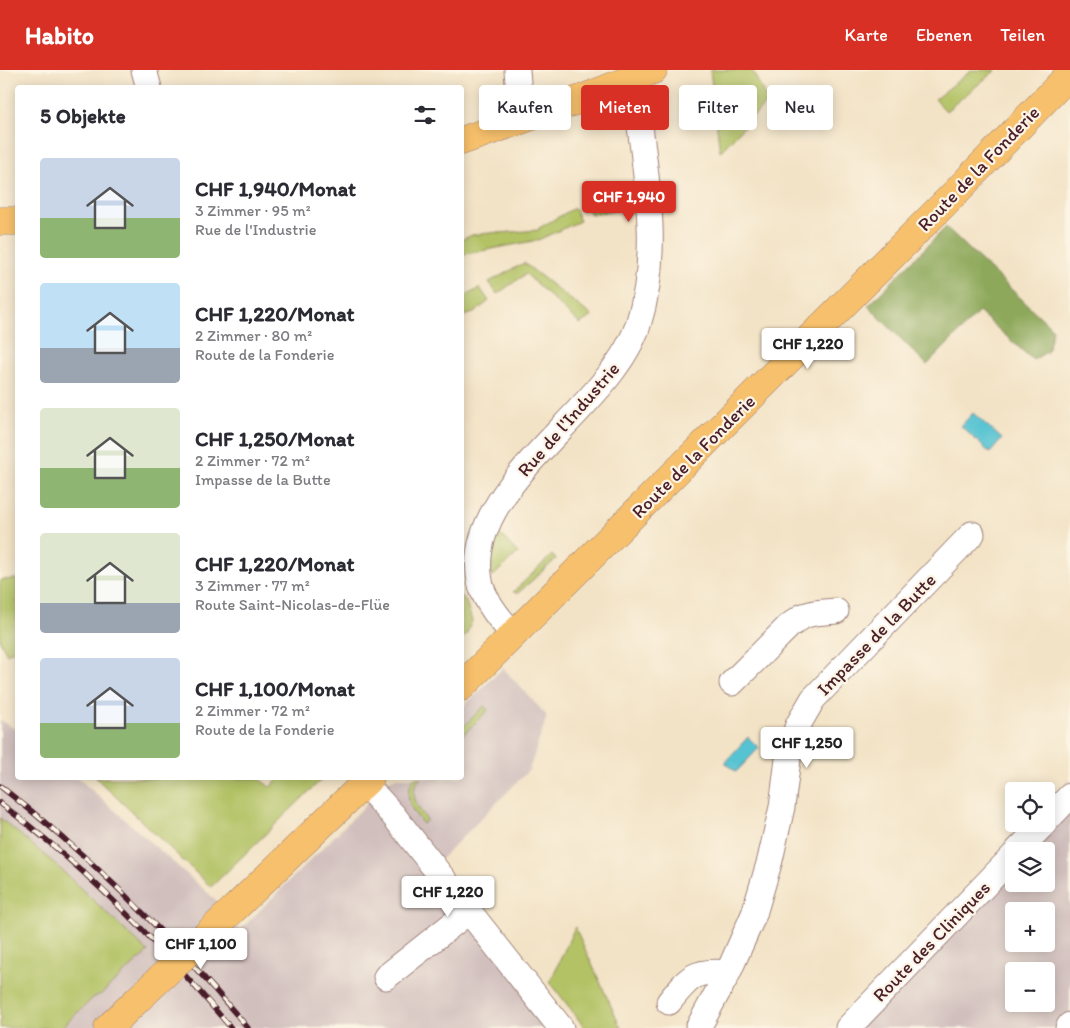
<!DOCTYPE html>
<html lang="de">
<head>
<meta charset="utf-8">
<style>
  body { margin:0; font-family:Itim,sans-serif; background:#f7f7f7; color:#2b2b33; height:100vh; display:flex; flex-direction:column; font-size:19px; white-space:nowrap }
  * { box-sizing:border-box; margin:0 }
  p { font-size:16px; color:#7c7c81 }
  .icon { flex:none; width:28px; height:28px; fill:none; stroke:currentColor; stroke-width:2; stroke-linecap:round; stroke-linejoin:round }
  .map { position:relative; flex:1; overflow:hidden }
  .sheet { position:absolute; left:15px; top:15px; width:449px; height:695px; display:flex; flex-direction:column; background:#fff; border-radius:5px; box-shadow:0 2px 12px #0003 }
  .sheet>* { flex:none }
  .banner { position:absolute; left:479px; top:15px; width:475px; height:45px; display:flex; gap:10px }
  .tools { position:absolute; left:1005px; top:712px; display:grid; gap:10px }
  .tools a { display:grid; place-items:center; width:50px; height:50px; border-radius:5px; background:#fff; box-shadow:0 2px 12px #0003; font-size:25px }
  .price { position:absolute; translate:-50% -42px; padding:0 11px; border-radius:5px; background:#fff; color:#222; font-size:16px; line-height:32px; filter:drop-shadow(0 1px 2px #0008) }
  .price::after { content:''; position:absolute; left:50%; top:30px; width:15px; height:11px; margin-left:-8px; background:inherit; clip-path:polygon(0 0,100% 0,50% 100%) }
  .price.on { background:#d93025; color:#fff }
  ul { padding:0; list-style:none }
  li { display:flex; align-items:center; gap:15px; height:125px; padding:0 25px }
  li span { display:grid; place-items:center; flex:none; width:140px; height:100px; border-radius:5px; color:#555 }
  li>.icon { margin-inline-start:auto }
  span .icon { width:60px; height:60px; fill:#fffc; stroke-width:1 }
  li b { font-size:21px }
  h2 { display:flex; justify-content:space-between; align-items:center; height:60px; padding:0 25px; font-size:21px }
  .pill { padding:0 18px; border-radius:5px; background:#fff; box-shadow:0 2px 12px #0003; font-size:18px; line-height:45px }
  .pill.on { background:#d93025; color:#fff }
  header { display:flex; align-items:center; gap:30px; box-sizing:border-box; height:70px; padding:0 25px; background:#d93025; color:#fff }
  header strong { font-size:24px }
  nav { display:flex; gap:28px; margin-inline-start:auto; font-size:18px }
  .map>svg:first-child { display:block }
  .industrial { fill:#d1bfbd; fill-rule:evenodd }
  .green { fill:#b2c265; stroke:#7e7048 }
  .forest { fill:#8da85a; stroke:#6c6442 }
  .water { fill:#57c3d2; stroke:#50717e }
  .lines { fill:none; stroke-linecap:round; stroke-linejoin:round }
  .minor-casing { stroke:#9e8178; stroke-width:27 }
  .major-casing { stroke:#9e8178; stroke-width:29 }
  .minor { stroke:#fff; stroke-width:25 }
  .major { stroke:#f7c06c; stroke-width:28 }
  .rail-casing { stroke:#4a1f2b; stroke-width:5.5 }
  .rail { stroke:#fcf5e5; stroke-width:4; stroke-dasharray:11; stroke-linecap:butt }
  .major-bridge-casing { stroke:#9e8178; stroke-width:29; stroke-linecap:butt }
  .major-bridge { stroke:#f7c06c; stroke-width:28 }
  .labels { text-anchor:middle; stroke-width:4.5; stroke-linejoin:round; paint-order:stroke }
  .street-label { font-size:19px; fill:#4a1f2b; stroke:#fcf5e5 }
</style>
</head>
<body>
<header>
<strong>Habito</strong>
<nav><a>Karte</a><a>Ebenen</a><a>Teilen</a></nav>
</header>
<div class="map">
<svg width="1070" height="958" viewBox="0 0 1070 958">
  <rect width="100%" height="100%" fill="#fcf5e5"/>
  <filter id="ink" filterUnits="userSpaceOnUse"><feTurbulence type="fractalNoise" baseFrequency=".02" numOctaves="2"/><feDisplacementMap in="SourceGraphic" scale="10" xChannelSelector="R" yChannelSelector="G"/><feConvolveMatrix kernelMatrix="1 2 1 2 8 2 1 2 1" color-interpolation-filters="sRGB"/></filter>
  <filter id="wash" filterUnits="userSpaceOnUse"><feTurbulence type="fractalNoise" baseFrequency=".0096" numOctaves="4" result="noise"/><feDisplacementMap in="SourceGraphic" scale="20" xChannelSelector="R" yChannelSelector="G"/><feGaussianBlur stdDeviation="1.12" result="paint"/><feColorMatrix in="noise" values="0 0 0 0 0 0 0 0 0 0 0 0 0 0 0 0 0 1.4 0 .05"/><feComposite in="paint" operator="in"/></filter>
  <g filter="url(#wash)">
    <rect width="100%" height="100%" fill="#f3e3c6"/>
    <path class="industrial" d="M503 598 547 646 529 700 439 791 570 958H56L0 786V650L17 660 18 708H78L217 831 240 860 393 708H461V639Z
      M1070 709V958H838L1046 734ZM1014 781H1046V814H1014ZM1014 841H1046V874H1014ZM1014 901H1046V934H1014Z"/>
    <path class="green" d="M710 0H752L768 31 720 82Z
      M972 0H996L946 41 935 29Z
      M617 113 618 140 591 144 584 133Z
      M574 138 580 151 538 170 461 185V170L472 165 499 162V163L539 160V158Z
      M524 193 592 246 580 254 526 204 497 224 489 212Z
      M480 218 489 231 474 243 461 247V228Z
      M499 463 518 483 492 507C489 491 491 478 499 463Z
      M552 485 556 489 518 523 513 522Z
      M17 509V579L7 584 0 571V510Z
      M461 525 466 531 472 551 466 565 461 569Z
      M484 636 488 640 461 667V659Z
      M96 708H258L270 717 280 708H323L211 817Z
      M413 708H421C407 722 417 737 427 750L423 754C409 737 404 729 413 708Z
      M0 748 54 793 148 882 101 924 94 927 61 958H0Z
      M575 857 621 958H585L550 912Z"/>
    <path class="forest" d="M946 157 1053 259 1048 281 1033 290 979 242 927 295 868 236Z"/>
    <path class="water" d="M973 343 1002 369 990 383 961 356Z
      M748 667 759 678 736 702 725 692Z"/>
  </g>
  <g filter="url(#ink)">
    <g class="lines">
      <defs>
        <path id="minor" d="M144 0 149 18
          M517 0 521 51
          M514 565C502 552 483 529 480 511 462 415 609 342 638 255 665 171 640 85 634 0
          M732 613 789 556 803 546 814 543 836 541
          M364 713 393 745 561 958
          M1046 751 1070 726
          M1017 781 1044 754
          M386 907 468 842
          M669 932C689 907 695 899 728 903
          M698 958 728 903 754 844 770 790 782 737 789 681 798 655 813 629 972 464
          M848 958 1014 785
          M1068 958 1070 955"/>
        <path id="major" d="M461 71 584 28 653 0
          M0 151H18
          M461 617 952 126 1070 4
          M237 836 370 708
          M108 958 135 932"/>
      </defs>
      <use href="#minor" class="minor-casing"/>
      <use href="#major" class="major-casing"/>
      <use href="#minor" class="minor"/>
      <use href="#major" class="major"/>
      <defs>
        <path id="rail" d="M0 716C92 787 173 869 248 958
          M0 733C86 797 162 876 231 958"/>
      </defs>
      <use href="#rail" class="rail-casing"/>
      <use href="#rail" class="rail"/>
      <defs>
        <path id="major-bridge" d="M135 932 237 836"/>
      </defs>
      <use href="#major-bridge" class="major-bridge-casing"/>
      <use href="#major-bridge" class="major-bridge"/>
    </g>
  </g>
  <g class="labels">
    <g class="street-label">
      <text transform="translate(978 98) rotate(-46)" y="7">Route de la Fonderie</text>
      <text transform="translate(568 349) rotate(-49)" y="7">Rue de l'Industrie</text>
      <text transform="translate(693 386) rotate(-45)" y="7">Route de la Fonderie</text>
      <text transform="translate(876 564) rotate(-46)" y="7">Impasse de la Butte</text>
      <text transform="translate(931 871) rotate(-46)" y="7">Route des Cliniques</text>
    </g>
  </g>
</svg>
<div class="tools">
<a><svg class="icon" aria-label="locate" viewBox="0 0 24 24"><circle cx="12" cy="12" r="6"/><path d="M12 2v4M12 18v4M2 12h4M18 12h4"/></svg></a>
<a><svg class="icon" aria-label="layers" viewBox="0 0 24 24"><path d="M12 4l9 5-9 5-9-5zM3 14l9 5 9-5"/></svg></a>
<a>+</a>
<a>−</a>
</div>
<b class="price on" style="left:629px;top:153px">CHF 1,940</b>
<b class="price" style="left:808px;top:300px">CHF 1,220</b>
<b class="price" style="left:807px;top:699px">CHF 1,250</b>
<b class="price" style="left:448px;top:848px">CHF 1,220</b>
<b class="price" style="left:201px;top:900px">CHF 1,100</b>
<div class="banner">
<a class="pill">Kaufen</a>
<a class="pill on">Mieten</a>
<a class="pill">Filter</a>
<a class="pill">Neu</a>
</div>
<section class="sheet">
<h2>5 Objekte<svg class="icon" aria-label="filters" viewBox="0 0 24 24"><path d="M4 7h16M4 17h16"/><circle cx="9" cy="7" r="2"/><circle cx="15" cy="17" r="2"/></svg></h2>
<ul>
<li><span style="background:linear-gradient(#c9d6e8 60%,#8fb573 0)"><svg class="icon" aria-label="home" viewBox="0 0 24 24"><path d="M3 11l9-7 9 7M6 9v11h12V9"/></svg></span><div><b>CHF 1,940/Monat</b><p>3 Zimmer · 95 m²</p><p>Rue de l'Industrie</p></div></li>
<li><span style="background:linear-gradient(#bfe0f5 65%,#9aa5b1 0)"><svg class="icon" aria-label="home" viewBox="0 0 24 24"><path d="M3 11l9-7 9 7M6 9v11h12V9"/></svg></span><div><b>CHF 1,220/Monat</b><p>2 Zimmer · 80 m²</p><p>Route de la Fonderie</p></div></li>
<li><span style="background:linear-gradient(#dfe7d0 60%,#8fb573 0)"><svg class="icon" aria-label="home" viewBox="0 0 24 24"><path d="M3 11l9-7 9 7M6 9v11h12V9"/></svg></span><div><b>CHF 1,250/Monat</b><p>2 Zimmer · 72 m²</p><p>Impasse de la Butte</p></div></li>
<li><span style="background:linear-gradient(#dfe7d0 70%,#9aa5b1 0)"><svg class="icon" aria-label="home" viewBox="0 0 24 24"><path d="M3 11l9-7 9 7M6 9v11h12V9"/></svg></span><div><b>CHF 1,220/Monat</b><p>3 Zimmer · 77 m²</p><p>Route Saint-Nicolas-de-Flüe</p></div></li>
<li><span style="background:linear-gradient(#c9d6e8 65%,#8fb573 0)"><svg class="icon" aria-label="home" viewBox="0 0 24 24"><path d="M3 11l9-7 9 7M6 9v11h12V9"/></svg></span><div><b>CHF 1,100/Monat</b><p>2 Zimmer · 72 m²</p><p>Route de la Fonderie</p></div></li>
</ul>
</section>
</div>
</body>
</html>
